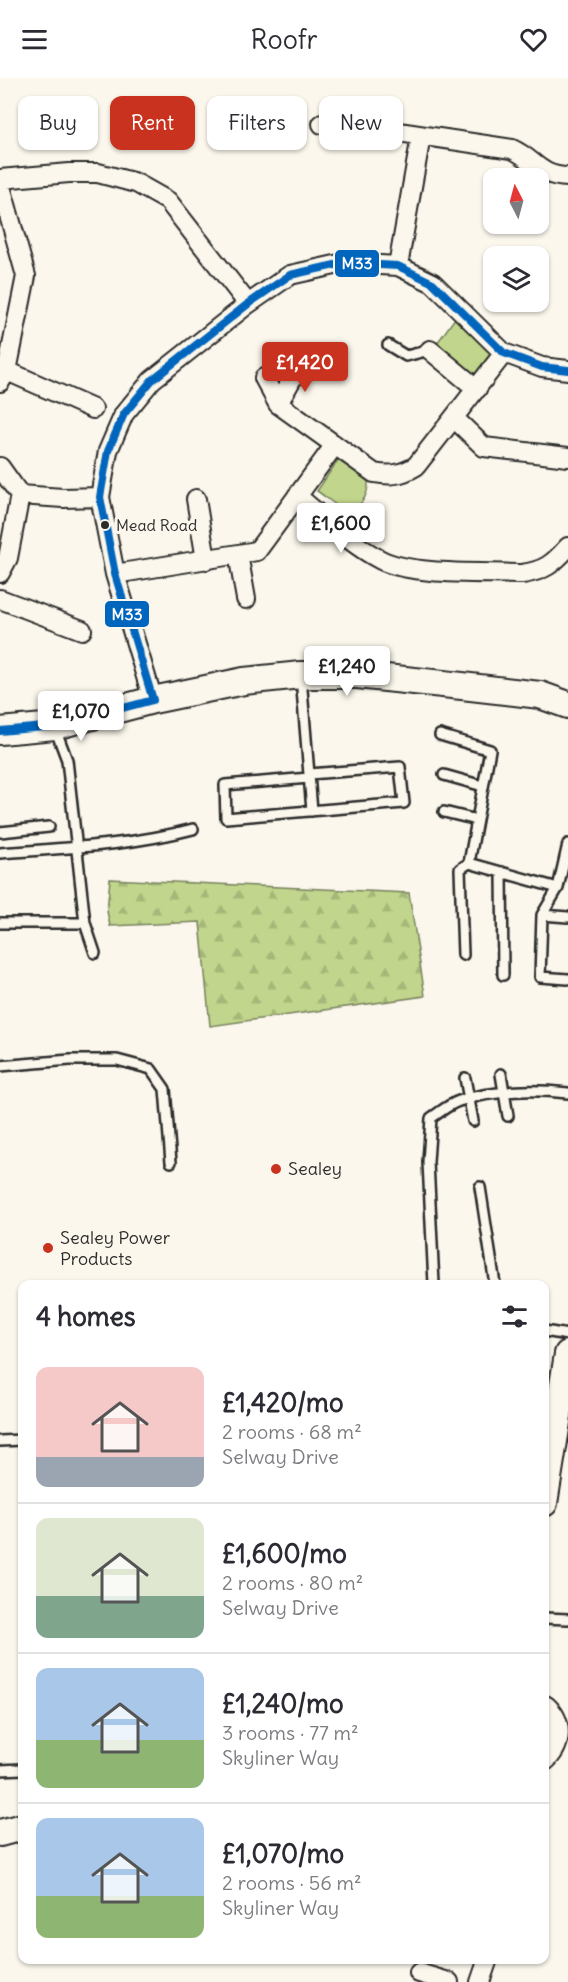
<!DOCTYPE html>
<html lang="en">
<head>
<meta charset="utf-8">
<style>
  body { margin:0; font-family:Delius,sans-serif; background:#f2f2f3; color:#2b2b33; height:100vh; display:flex; flex-direction:column; font-size:22px; white-space:nowrap }
  * { box-sizing:border-box; margin:0 }
  p { font-size:20px; color:#7c7c81 }
  .icon { flex:none; width:33px; height:33px; fill:none; stroke:currentColor; stroke-width:2; stroke-linecap:round; stroke-linejoin:round }
  .map { position:relative; flex:1; overflow:hidden }
  .panel { position:absolute; left:18px; top:1202px; width:531px; height:684px; display:flex; flex-direction:column; background:#fff; border-radius:12px; box-shadow:0 2px 4px #0004 }
  .panel>* { flex:none }
  .hud { position:absolute; left:18px; top:18px; width:532px; height:54px; display:flex; gap:12px }
  .needle { width:39px; rotate:354deg }
  .fabs { position:absolute; left:483px; top:90px; display:grid; gap:12px }
  .fabs a { display:grid; place-items:center; width:66px; height:66px; border-radius:12px; background:#fff; box-shadow:0 2px 4px #0004; font-size:30px }
  .price { position:absolute; translate:-50% -51px; padding:0 14px; border-radius:6px; background:#fff; color:#222; font-size:20px; line-height:39px; filter:drop-shadow(0 2px 3px #0008) }
  .price::after { content:''; position:absolute; left:50%; top:36px; width:18px; height:14px; margin-left:-9px; background:inherit; clip-path:polygon(0 0,100% 0,50% 100%) }
  .price.active { background:#c8321e; color:#fff }
  ul { padding:0; list-style:none }
  li { display:flex; align-items:center; gap:18px; height:150px; padding:0 18px }
  li+li { border-top:2px solid #e1e1e2 }
  li span { display:grid; place-items:center; flex:none; width:168px; height:120px; border-radius:12px; color:#555 }
  li>.icon { margin-inline-start:auto }
  span .icon { width:72px; height:72px; fill:#fffc; stroke-width:1 }
  li b { font-size:26px }
  h2 { display:flex; justify-content:space-between; align-items:center; height:72px; padding:0 18px; font-size:26px }
  .tag { padding:0 21px; border-radius:12px; background:#fff; box-shadow:0 2px 4px #0004; font-size:21px; line-height:54px }
  .tag.active { background:#c8321e; color:#fff }
  header { display:flex; justify-content:space-between; align-items:center; height:78px; padding:0 18px; background:#fff; font-size:27px; font-weight:600 }
  .map>svg:first-child { display:block }
  .green { fill:#c1d68c; stroke:#76805c; stroke-width:1.5 }
  .forest { fill:url(#forest-firs); stroke:#76805c; stroke-width:1.5 }
  .lines { fill:none; stroke-linecap:round; stroke-linejoin:round }
  .lane-casing { stroke:#2b2b2b; stroke-width:14 }
  .street-casing { stroke:#2b2b2b; stroke-width:22 }
  .secondary-casing { stroke:#2b2b2b; stroke-width:30 }
  .lane { stroke:#fbf7ec; stroke-width:9 }
  .street { stroke:#fbf7ec; stroke-width:18 }
  .secondary { stroke:#fbf7ec; stroke-width:26 }
  .bus-1-casing { stroke:#fbf7ec; stroke-width:12 }
  .bus-1 { stroke:#0065bd; stroke-width:8 }
  .bus-dot { fill:#2b2b2b; stroke:#fbf7ec; stroke-width:2 }
  .poi-dot { fill:#c8321e; stroke:#fbf7ec; stroke-width:2 }
  .labels { text-anchor:middle; stroke-width:6; stroke-linejoin:round; paint-order:stroke }
  .bus-label { font-size:16px; fill:#2b2b2b; stroke:#fbf7ec; text-anchor:start }
  .poi-label { font-size:18px; fill:#2b2b2b; stroke:#fbf7ec; text-anchor:start }
  .line-badge { stroke:#fbf7ec; stroke-width:2 }
  .badge-label { font-size:16px; text-anchor:middle; font-weight:bold; fill:#fff }
</style>
</head>
<body>
<header><svg class="icon" aria-label="menu" viewBox="0 0 24 24"><path d="M4 6h16M4 12h16M4 18h16"/></svg>Roofr<svg class="icon" aria-label="heart" viewBox="0 0 24 24"><path d="M12 20l-8-8c-3-5 5-10 8-4 3-6 11-1 8 4z"/></svg></header>
<div class="map">
<svg width="568" height="1904" viewBox="0 0 568 1904">
  <defs>
    <pattern id="forest-firs" width="22" height="20" patternUnits="userSpaceOnUse" patternTransform="scale(1.5)"><rect width="22" height="20" fill="#c1d68c"/><path d="M5 1l3.5 6h-7zM16 11l3.5 6h-7z" fill="#a6b879"/></pattern>
  </defs>
  <rect width="100%" height="100%" fill="#fbf7ec"/>
  <filter id="ink" filterUnits="userSpaceOnUse"><feTurbulence type="fractalNoise" baseFrequency=".0167" numOctaves="2"/><feDisplacementMap in="SourceGraphic" scale="12" xChannelSelector="R" yChannelSelector="G"/><feConvolveMatrix kernelMatrix="1 2 1 2 8 2 1 2 1" color-interpolation-filters="sRGB"/></filter>
  <g filter="url(#ink)">
    <path class="green" d="M458 236 498 275 475 301 435 268Z
      M338 382 368 402C369 416 359 438 341 430 333 426 325 418 317 413Z"/>
    <path class="forest" d="M110 801 409 815 425 918 210 948 200 844 110 848 107 833Z"/>
    <g class="lines">
      <defs>
        <path id="lane" d="M388 267 406 278 430 272
          M301 599 312 733
          M55 650 67 682 85 845 95 875
          M440 657 490 672 469 785 558 810
          M309 696 400 689 404 725 226 740 225 707 309 700
          M444 697 483 708
          M444 734 477 742
          M0 754 49 749
          M568 766 558 810 542 837 540 899 568 901
          M0 775C65 770 129 768 193 751
          M502 794 503 897
          M542 837 568 839
          M0 845H85
          M463 877 460 791 469 785
          M0 988 70 982H117L151 991 165 1011 171 1084
          M501 996 508 1038
          M465 1000 473 1043
          M480 1109 495 1206
          M434 1206 428 1084 431 1040C439 1035 449 1026 459 1023 494 1012 532 1011 568 1015
          M544 1253 568 1257
          M0 1363 22 1362
          M544 1540 568 1541
          M0 1692 22 1691"/>
        <path id="street" d="M322 46 352 47 512 71C536 82 538 98 568 99
          M0 101 69 95H98L136 105 168 123 248 226
          M0 105 26 198 7 293 0 304
          M398 188 421 58
          M430 272 477 311
          M7 293 93 331
          M264 300 278 326 374 395C391 398 401 397 416 388L504 275
          M278 326 293 299 314 288
          M454 340 484 369 568 379
          M0 389 20 417 63 420 100 419
          M297 418C323 439 350 466 381 482 413 498 485 494 522 496 544 493 553 486 568 469
          M196 421 206 482
          M238 476 246 521
          M0 495 8 480 20 417
          M115 496 257 473 334 368
          M0 521 82 552
          M153 622 115 496 100 419 108 373 124 336 152 302 248 226 290 197 344 185 398 188 433 205 504 275 542 289 568 292
          M419 1895 449 1904
          M480 1904 488 1881"/>
        <path id="secondary" d="M0 653 55 648 153 622 244 603 301 597H357L462 608 540 617 568 627
          M544 1425 568 1276
          M544 1631C559 1645 558 1665 544 1679
          M0 1755 22 1749"/>
      </defs>
      <use href="#lane" class="lane-casing"/>
      <use href="#street" class="street-casing"/>
      <use href="#secondary" class="secondary-casing"/>
      <use href="#lane" class="lane"/>
      <use href="#street" class="street"/>
      <use href="#secondary" class="secondary"/>
      <defs>
        <path id="bus-1" d="M0 653 55 648 153 622 115 496 100 419 108 373 124 336 152 302 248 226 290 197 344 185 398 188 433 205 504 275 542 289 568 292"/>
      </defs>
      <use href="#bus-1" class="bus-1-casing"/>
      <use href="#bus-1" class="bus-1"/>
    </g>
  </g>
  <circle class="bus-dot" cx="105" cy="447" r="5"/>
  <g class="poi-dot">
    <circle cx="276" cy="1091" r="6"/>
    <circle cx="48" cy="1170" r="6"/>
  </g>
  <g class="labels">
    <g class="bus-label">
      <text x="116" y="453">Mead Road</text>
    </g>
    <g class="poi-label">
      <text x="288" y="1097">Sealey</text>
      <text x="60" y="1166">Sealey Power<tspan x="60" dy="21">Products</tspan></text>
    </g>
  </g>
  <g class="line-badge">
    <rect x="334" y="171" width="46" height="29" rx="6" fill="#0065bd"/>
    <rect x="104" y="522" width="46" height="28" rx="6" fill="#0065bd"/>
  </g>
  <g class="badge-label">
    <text x="357" y="191">M33</text>
    <text x="127" y="542">M33</text>
  </g>
</svg>
<div class="fabs">
<a><svg class="needle" viewBox="-14 -14 28 28"><path d="M0-13l5 13h-10z" fill="#e53935"/><path d="M0 13l5-13h-10z" fill="#7c7c81"/></svg></a>
<a><svg class="icon" aria-label="layers" viewBox="0 0 24 24"><path d="M12 4l9 5-9 5-9-5zM3 14l9 5 9-5"/></svg></a>
</div>
<b class="price active" style="left:305px;top:315px">£1,420</b>
<b class="price" style="left:341px;top:476px">£1,600</b>
<b class="price" style="left:347px;top:619px">£1,240</b>
<b class="price" style="left:81px;top:664px">£1,070</b>
<div class="hud">
<a class="tag">Buy</a>
<a class="tag active">Rent</a>
<a class="tag">Filters</a>
<a class="tag">New</a>
</div>
<section class="panel">
<h2>4 homes<svg class="icon" aria-label="filters" viewBox="0 0 24 24"><path d="M4 7h16M4 17h16"/><circle cx="9" cy="7" r="2"/><circle cx="15" cy="17" r="2"/></svg></h2>
<ul>
<li><span style="background:linear-gradient(#f6c9c9 75%,#9aa5b1 0)"><svg class="icon" aria-label="home" viewBox="0 0 24 24"><path d="M3 11l9-7 9 7M6 9v11h12V9"/></svg></span><div><b>£1,420/mo</b><p>2 rooms · 68 m²</p><p>Selway Drive</p></div></li>
<li><span style="background:linear-gradient(#dfe7d0 65%,#7fa58c 0)"><svg class="icon" aria-label="home" viewBox="0 0 24 24"><path d="M3 11l9-7 9 7M6 9v11h12V9"/></svg></span><div><b>£1,600/mo</b><p>2 rooms · 80 m²</p><p>Selway Drive</p></div></li>
<li><span style="background:linear-gradient(#a9c7e8 60%,#8fb573 0)"><svg class="icon" aria-label="home" viewBox="0 0 24 24"><path d="M3 11l9-7 9 7M6 9v11h12V9"/></svg></span><div><b>£1,240/mo</b><p>3 rooms · 77 m²</p><p>Skyliner Way</p></div></li>
<li><span style="background:linear-gradient(#a9c7e8 65%,#8fb573 0)"><svg class="icon" aria-label="home" viewBox="0 0 24 24"><path d="M3 11l9-7 9 7M6 9v11h12V9"/></svg></span><div><b>£1,070/mo</b><p>2 rooms · 56 m²</p><p>Skyliner Way</p></div></li>
</ul>
</section>
</div>
</body>
</html>
